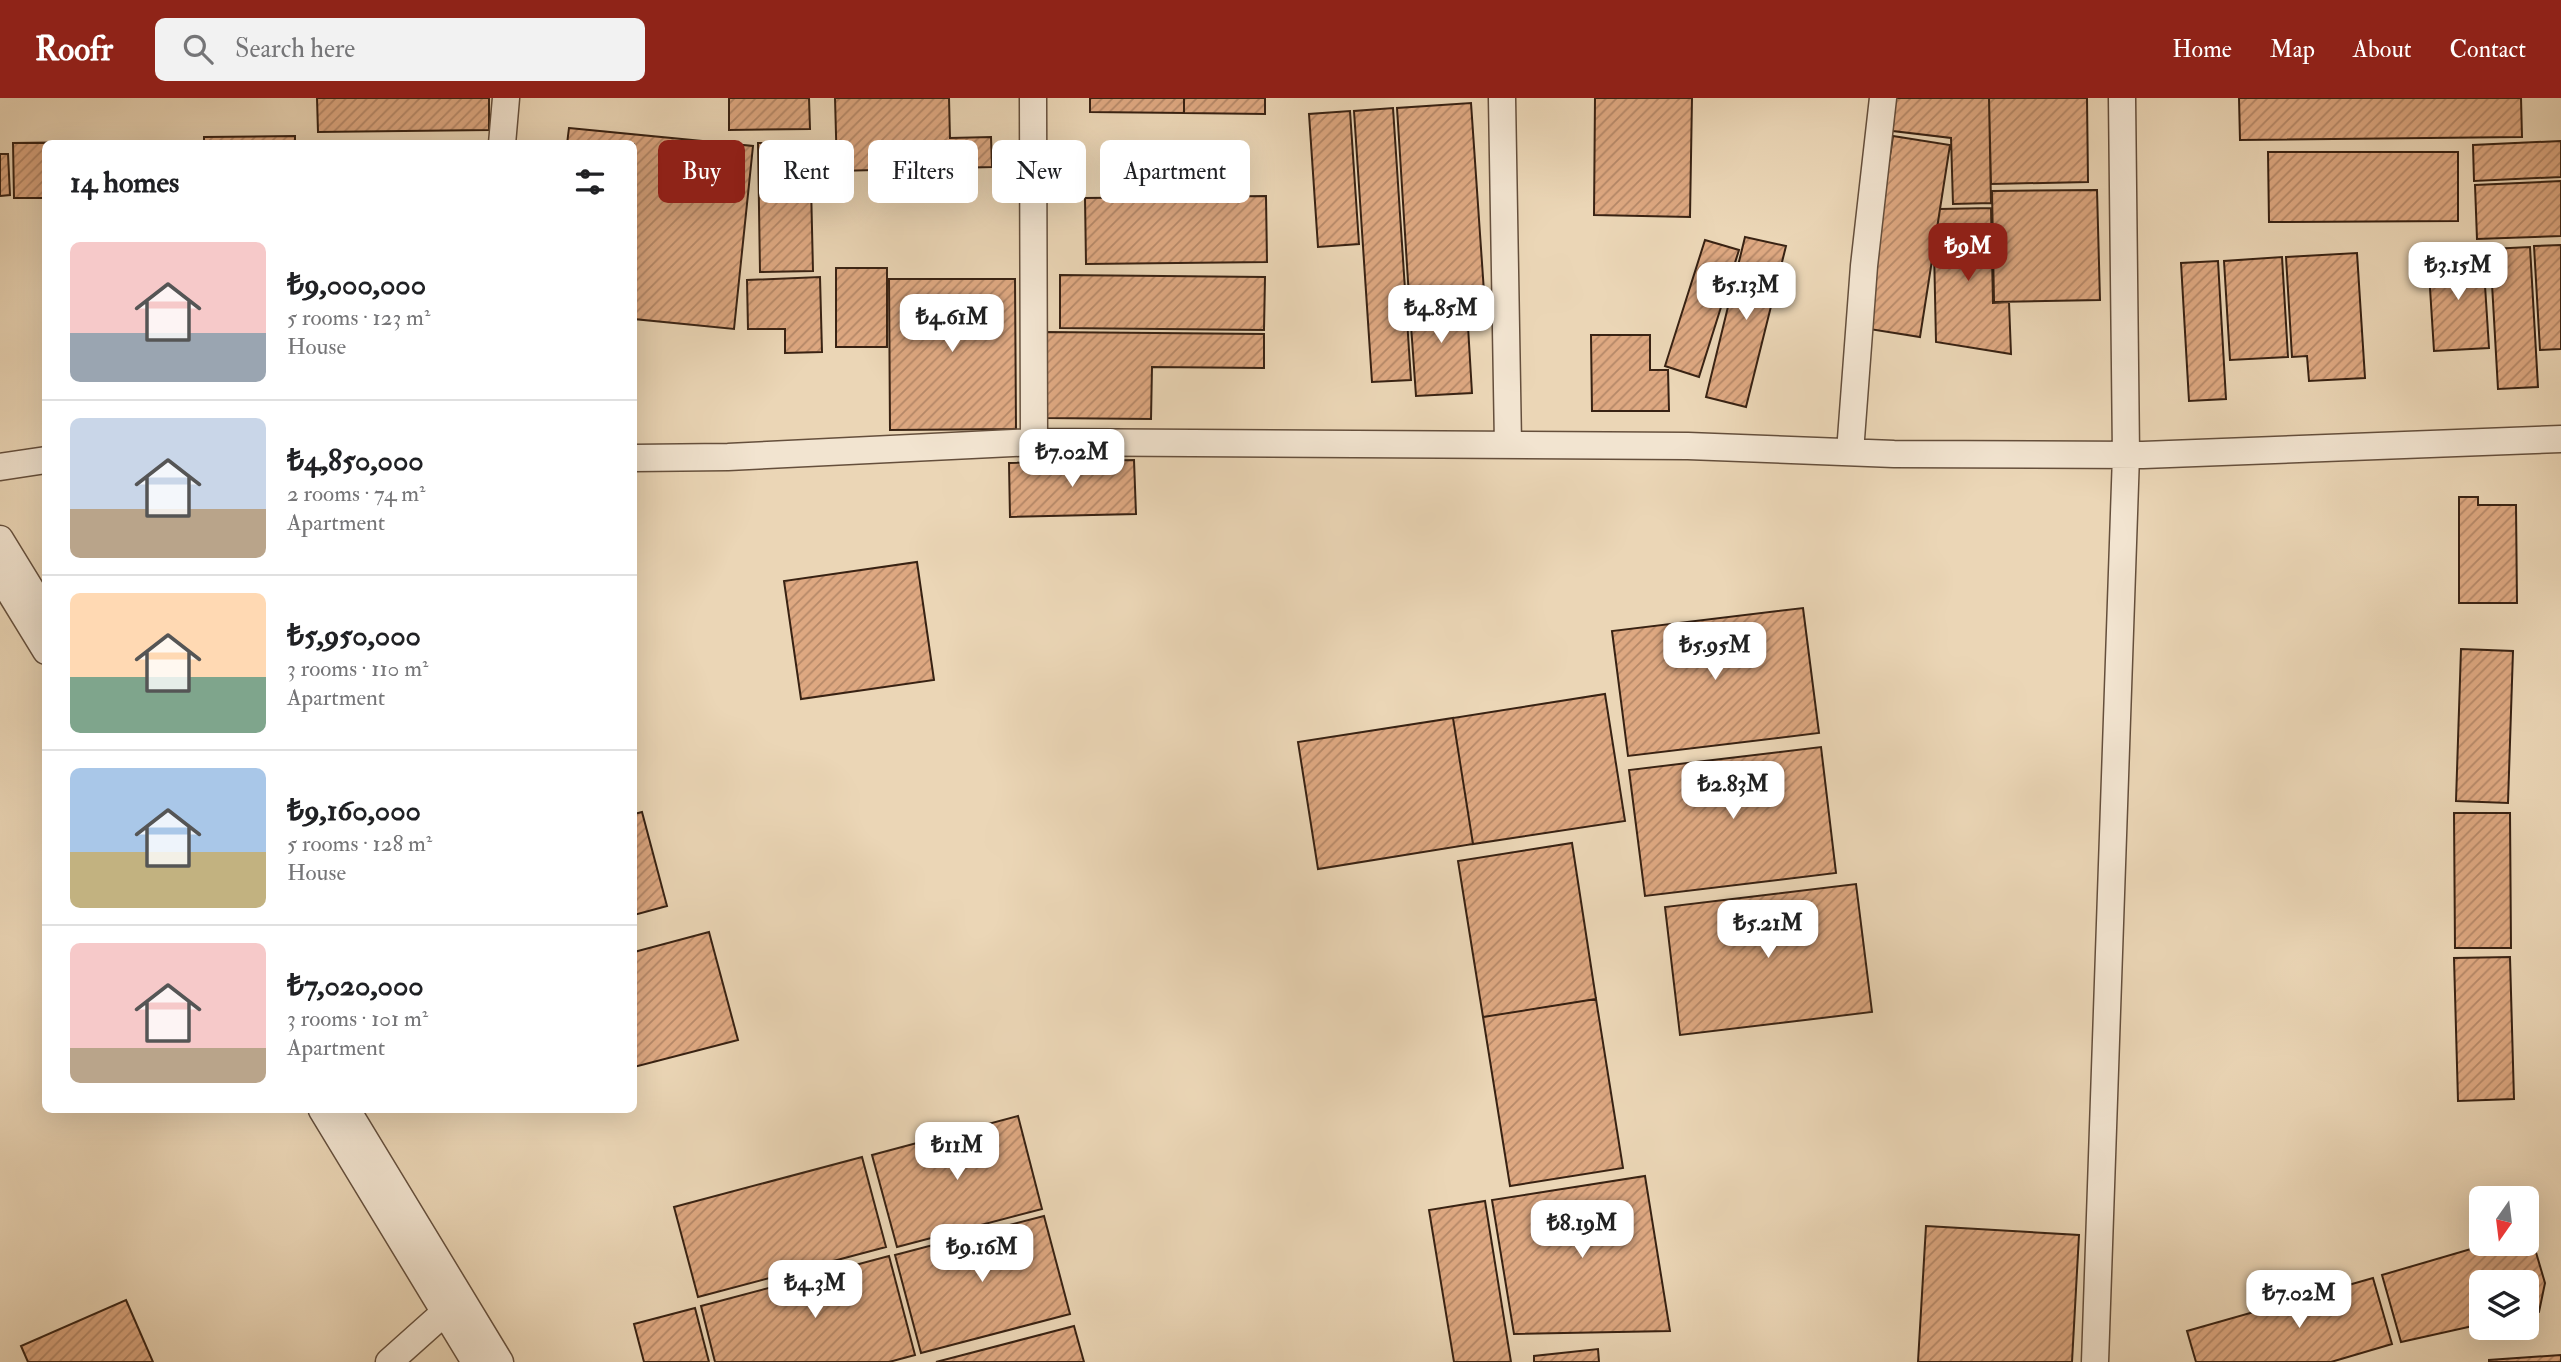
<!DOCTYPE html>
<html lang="en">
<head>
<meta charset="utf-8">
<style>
  body { margin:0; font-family:"IM FELL Double Pica",serif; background:#f2f2f2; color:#202124; height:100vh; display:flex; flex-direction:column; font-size:26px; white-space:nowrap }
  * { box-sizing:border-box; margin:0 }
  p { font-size:23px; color:#757577 }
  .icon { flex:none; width:38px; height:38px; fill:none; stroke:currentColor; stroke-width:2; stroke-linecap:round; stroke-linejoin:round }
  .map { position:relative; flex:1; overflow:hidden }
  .drawer { position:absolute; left:42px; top:42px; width:595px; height:973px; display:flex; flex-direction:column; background:#fff; border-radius:10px; box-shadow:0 7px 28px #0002 }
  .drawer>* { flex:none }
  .banner { position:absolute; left:658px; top:42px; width:665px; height:63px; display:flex; gap:14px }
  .needle { width:46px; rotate:194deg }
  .buttons { position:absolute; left:2469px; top:1088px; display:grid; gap:14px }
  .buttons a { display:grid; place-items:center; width:70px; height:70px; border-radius:10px; background:#fff; box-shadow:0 7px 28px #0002; font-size:35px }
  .price { position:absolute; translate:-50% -60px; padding:0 16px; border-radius:14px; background:#fff; color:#222; font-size:23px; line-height:46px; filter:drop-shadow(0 2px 4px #0008) }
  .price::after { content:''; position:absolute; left:50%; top:42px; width:21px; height:16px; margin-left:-10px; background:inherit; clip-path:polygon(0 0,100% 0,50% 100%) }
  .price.on { background:#8f2418; color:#fff }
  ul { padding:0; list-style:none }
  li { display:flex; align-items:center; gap:21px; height:175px; padding:0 28px }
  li+li { border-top:2px solid #e0e0e0 }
  li span { display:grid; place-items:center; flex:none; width:196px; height:140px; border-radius:10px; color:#555 }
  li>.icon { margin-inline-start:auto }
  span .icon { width:84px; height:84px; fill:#fffc; stroke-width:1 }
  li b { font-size:30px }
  h2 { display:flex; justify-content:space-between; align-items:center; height:84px; padding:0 28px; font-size:30px }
  .chip { padding:0 24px; border-radius:10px; background:#fff; box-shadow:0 7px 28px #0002; font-size:24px; line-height:63px }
  .chip.on { background:#8f2418; color:#fff }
  header { display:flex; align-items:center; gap:42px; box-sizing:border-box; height:98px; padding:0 35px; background:#8f2418; color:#fff }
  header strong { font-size:33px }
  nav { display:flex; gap:38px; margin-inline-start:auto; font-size:24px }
  .search { width:490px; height:63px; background:#f2f2f2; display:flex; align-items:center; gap:18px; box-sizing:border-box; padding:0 24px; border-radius:10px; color:#757577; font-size:26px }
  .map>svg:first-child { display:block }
  .building { fill:url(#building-hatch); stroke:#382213; stroke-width:2 }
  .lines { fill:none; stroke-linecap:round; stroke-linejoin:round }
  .minor-casing { stroke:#654f3c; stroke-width:29 }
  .minor { stroke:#f2e4d0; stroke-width:26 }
</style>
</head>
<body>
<header>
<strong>Roofr</strong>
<div class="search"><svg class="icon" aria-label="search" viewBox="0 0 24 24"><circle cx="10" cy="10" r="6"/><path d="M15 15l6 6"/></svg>Search here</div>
<nav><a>Home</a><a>Map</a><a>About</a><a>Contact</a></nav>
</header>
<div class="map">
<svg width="2561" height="1264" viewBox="0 0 2561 1264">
  <defs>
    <pattern id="building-hatch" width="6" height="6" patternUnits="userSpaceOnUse" patternTransform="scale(1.75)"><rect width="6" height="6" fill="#dea881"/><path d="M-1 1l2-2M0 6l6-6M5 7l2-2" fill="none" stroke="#b58868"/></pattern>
  </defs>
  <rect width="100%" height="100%" fill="#ebd6b6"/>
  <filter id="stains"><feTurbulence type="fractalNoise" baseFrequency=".00286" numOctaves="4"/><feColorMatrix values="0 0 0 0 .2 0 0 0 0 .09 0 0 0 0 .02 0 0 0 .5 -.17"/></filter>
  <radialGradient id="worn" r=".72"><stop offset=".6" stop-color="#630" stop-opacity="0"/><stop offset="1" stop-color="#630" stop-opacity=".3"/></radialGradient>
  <path class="building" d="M317 0H489V32L318 34Z
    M729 0H809L810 31 729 32Z
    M835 0H949L950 40 991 39 992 69 837 73Z
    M1090 0H1184V15L1090 14Z
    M1184 0H1265V16L1184 15Z
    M1595 0H1692L1690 119 1594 117Z
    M1892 0H1989L1991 105 1953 106 1951 40 1893 33Z
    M1989 0H2087L2088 84 1991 86Z
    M2239 0H2521L2522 39 2240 42Z
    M1471 5 1484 194 1409 199 1397 10Z
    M1393 10 1411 282 1372 284 1354 13Z
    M1350 13 1359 146 1318 149 1309 16Z
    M569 30 753 48 734 231 634 221V46H567Z
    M295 38V46H204V39Z
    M1893 38 1950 47 1920 239 1863 230Z
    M195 43V46H101V44Z
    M2561 43V79L2474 83 2473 47Z
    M93 44 46 46V100H14L13 45Z
    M810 44 813 173 760 174 758 45Z
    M2268 54H2458V123L2269 124Z
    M0 56H8L10 97 0 98Z
    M2561 83V138L2477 141 2475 87Z
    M2097 92 2100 202 1994 204 1992 93Z
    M1266 98 1267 164 1086 166 1085 100Z
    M1991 110 1993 205 2009 204 2011 256 1936 244 1934 150 1940 111Z
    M1745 139 1786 148 1746 309 1706 299Z
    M1705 142 1739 152 1699 279 1665 268Z
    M2561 147V251L2540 252 2534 148Z
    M2530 149 2538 289 2498 291 2490 151Z
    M2357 155 2365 280 2309 283 2307 258 2292 259 2286 159Z
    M2483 156 2489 250 2434 253 2428 159Z
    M2282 159 2288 259 2230 262 2224 163Z
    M2218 163 2226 301 2189 303 2181 165Z
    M836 170H887V249H836Z
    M1060 177 1265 179 1264 232 1060 230Z
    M820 179 822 254 785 255V231H748L747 182Z
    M889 181H1015L1016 331 890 332Z
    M1466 195 1472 295 1416 298 1409 199Z
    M1045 234 1264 236V270L1152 269 1151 321 1045 320Z
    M1591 237H1650V272H1668L1669 313H1592Z
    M1134 362 1136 416 1010 419 1009 365Z
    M2459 399H2478V407H2516L2517 505H2459Z
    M917 464 934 582 801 601 784 483Z
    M1803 510 1819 635 1628 658 1612 533Z
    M2461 551 2513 553 2508 705 2456 703Z
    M1605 596 1625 723 1473 746 1453 620Z
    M1453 620 1473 746 1318 771 1298 644Z
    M1821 649 1836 775 1645 798 1629 672Z
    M642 714 667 808 634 817V716Z
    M2454 715H2510L2511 850H2455Z
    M1572 745 1596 901 1483 919 1458 763Z
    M1856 786 1872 914 1680 937 1665 809Z
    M709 834 738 942 634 969V854Z
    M2510 859 2514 1001 2458 1003 2454 860Z
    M1596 901 1623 1070 1510 1088 1483 919Z
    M1018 1018 1042 1111 897 1149 872 1057Z
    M862 1059 886 1149 698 1199 674 1109Z
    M1645 1078 1670 1233 1514 1236 1492 1102Z
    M1485 1103 1511 1264H1454L1429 1112Z
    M1044 1118 1070 1216 921 1255 895 1157Z
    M1926 1128 2079 1137 2072 1264H1918Z
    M2530 1134 2545 1185 2539 1214 2527 1217V1185H2482V1226L2401 1244 2382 1177 2488 1146H2527V1135Z
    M889 1158 915 1257 889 1264H715L701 1208Z
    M2373 1180 2392 1246 2331 1264H2196L2187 1233Z
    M126 1202 153 1264H28L21 1248Z
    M695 1210 709 1264H644L634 1226Z
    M1074 1228 1084 1264H936Z
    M1598 1251 1599 1264H1534V1258Z
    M2561 1257V1264H2489V1262Z"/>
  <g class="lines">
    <defs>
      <path id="minor" d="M1033 0 1034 344
        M1502 0 1508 346
        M502 46 506 0
        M1850 354 1864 168 1883 0
        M634 360 728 359 1034 344 1688 348 1894 356 2143 357 2561 341
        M0 369 46 362
        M0 441 46 516
        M0 478 46 553
        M322 1012 475 1264
        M347 1012 500 1264
        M389 1264 445 1214
        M2095 1264 2126 357 2122 0"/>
    </defs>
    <use href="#minor" class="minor-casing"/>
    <use href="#minor" class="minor"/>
  </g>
  <rect width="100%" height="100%" filter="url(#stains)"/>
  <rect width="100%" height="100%" fill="url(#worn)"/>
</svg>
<div class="buttons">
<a><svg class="needle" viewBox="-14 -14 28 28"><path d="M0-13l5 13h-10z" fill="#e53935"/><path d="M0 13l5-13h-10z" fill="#757577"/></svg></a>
<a><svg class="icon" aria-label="layers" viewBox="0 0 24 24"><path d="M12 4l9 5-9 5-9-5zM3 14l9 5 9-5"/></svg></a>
</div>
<b class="price on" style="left:1968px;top:185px">₺9M</b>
<b class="price" style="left:2458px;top:204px">₺3.15M</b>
<b class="price" style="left:1746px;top:224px">₺5.13M</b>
<b class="price" style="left:1441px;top:247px">₺4.85M</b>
<b class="price" style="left:952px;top:256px">₺4.61M</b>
<b class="price" style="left:1072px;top:391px">₺7.02M</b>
<b class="price" style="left:1715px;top:584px">₺5.95M</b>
<b class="price" style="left:1733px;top:723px">₺2.83M</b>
<b class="price" style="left:1768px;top:862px">₺5.21M</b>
<b class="price" style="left:957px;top:1084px">₺11M</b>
<b class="price" style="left:1582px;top:1162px">₺8.19M</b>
<b class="price" style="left:982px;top:1186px">₺9.16M</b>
<b class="price" style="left:815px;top:1222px">₺4.3M</b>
<b class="price" style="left:2299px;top:1232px">₺7.02M</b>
<div class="banner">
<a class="chip on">Buy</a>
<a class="chip">Rent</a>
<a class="chip">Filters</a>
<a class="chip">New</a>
<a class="chip">Apartment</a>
</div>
<section class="drawer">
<h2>14 homes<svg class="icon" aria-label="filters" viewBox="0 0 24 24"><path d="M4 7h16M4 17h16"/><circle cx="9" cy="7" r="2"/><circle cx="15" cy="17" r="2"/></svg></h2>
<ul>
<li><span style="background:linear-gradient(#f6c9c9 65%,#9aa5b1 0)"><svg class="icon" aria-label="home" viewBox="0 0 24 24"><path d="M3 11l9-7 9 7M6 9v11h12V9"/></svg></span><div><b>₺9,000,000</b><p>5 rooms · 123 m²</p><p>House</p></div></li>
<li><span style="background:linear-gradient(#c9d6e8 65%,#b9a48a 0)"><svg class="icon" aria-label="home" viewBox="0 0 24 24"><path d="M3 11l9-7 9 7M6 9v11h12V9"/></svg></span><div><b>₺4,850,000</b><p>2 rooms · 74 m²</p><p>Apartment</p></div></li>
<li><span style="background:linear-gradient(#ffd9b3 60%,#7fa58c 0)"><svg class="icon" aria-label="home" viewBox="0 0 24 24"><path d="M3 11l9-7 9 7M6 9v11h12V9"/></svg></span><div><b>₺5,950,000</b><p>3 rooms · 110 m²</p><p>Apartment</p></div></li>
<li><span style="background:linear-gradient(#a9c7e8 60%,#c2b280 0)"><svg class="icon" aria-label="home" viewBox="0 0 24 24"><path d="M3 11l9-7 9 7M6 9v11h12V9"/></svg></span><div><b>₺9,160,000</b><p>5 rooms · 128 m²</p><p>House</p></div></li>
<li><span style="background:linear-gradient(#f6c9c9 75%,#b9a48a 0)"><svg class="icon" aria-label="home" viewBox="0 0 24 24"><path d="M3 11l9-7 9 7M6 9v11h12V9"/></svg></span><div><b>₺7,020,000</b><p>3 rooms · 101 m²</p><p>Apartment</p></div></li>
</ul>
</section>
</div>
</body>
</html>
